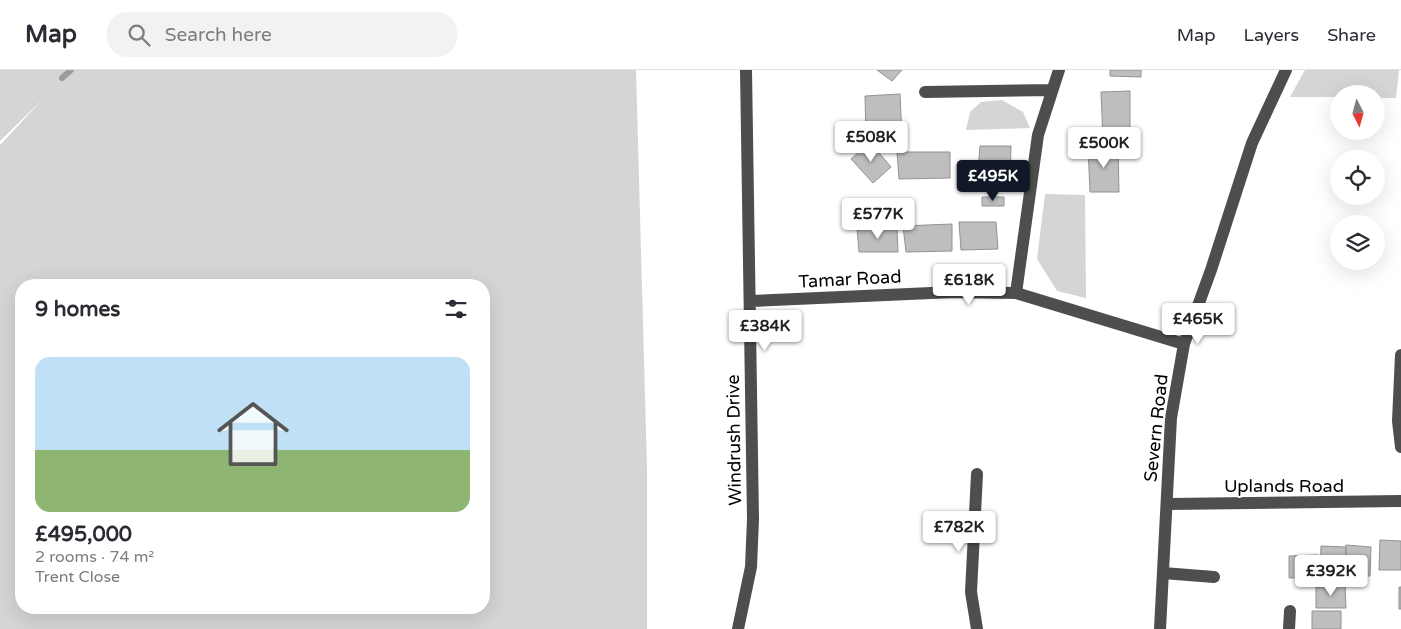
<!DOCTYPE html>
<html lang="en">
<head>
<meta charset="utf-8">
<style>
  body { margin:0; font-family:"Varela Round",sans-serif; background:#f2f2f3; color:#2b2b33; height:100vh; display:flex; flex-direction:column; font-size:19px; white-space:nowrap }
  * { box-sizing:border-box; margin:0 }
  p { font-size:16px; color:#7c7c81 }
  .icon { flex:none; width:28px; height:28px; fill:none; stroke:currentColor; stroke-width:2; stroke-linecap:round; stroke-linejoin:round }
  .map { position:relative; flex:1; overflow:hidden }
  .drawer { position:absolute; left:15px; top:209px; width:475px; height:335px; display:flex; flex-direction:column; background:#fff; border-radius:20px; box-shadow:0 5px 20px #0002 }
  .drawer>* { flex:none }
  .needle { width:32px; rotate:174deg }
  .controls { position:absolute; left:1330px; top:15px; display:grid; gap:10px }
  .controls a { display:grid; place-items:center; width:55px; height:55px; border-radius:50%; background:#fff; box-shadow:0 5px 20px #0002; font-size:25px }
  .price { position:absolute; translate:-50% -42px; padding:0 11px; border-radius:5px; background:#fff; color:#222; font-size:16px; line-height:32px; filter:drop-shadow(0 1px 2px #0008) }
  .price::after { content:''; position:absolute; left:50%; top:30px; width:15px; height:11px; margin-left:-8px; background:inherit; clip-path:polygon(0 0,100% 0,50% 100%) }
  .price.selected { background:#111827; color:#fff }
  ul { padding:0; list-style:none }
  li { display:grid; align-content:center; gap:10px; height:265px; padding:0 20px }
  li+li { border-top:1px solid #e1e1e2 }
  li span { display:grid; place-items:center; height:155px; border-radius:15px; color:#555 }
  li>.icon { margin-inline-start:auto }
  span .icon { width:90px; height:90px; fill:#fffc; stroke-width:1 }
  li b { font-size:21px }
  h2 { display:flex; justify-content:space-between; align-items:center; height:60px; padding:0 20px; font-size:21px }
  header { display:flex; align-items:center; gap:30px; box-sizing:border-box; height:70px; padding:0 25px; background:#fff; border-bottom:1px solid #e1e1e2 }
  header strong { font-size:24px }
  nav { display:flex; gap:28px; margin-inline-start:auto; font-size:18px }
  .search { width:350px; height:45px; background:#f2f2f3; display:flex; align-items:center; gap:12px; box-sizing:border-box; padding:0 18px; border-radius:20px; color:#7c7c81; font-size:19px }
  .map>svg:first-child { display:block }
  .green { fill:#d5d5d5; fill-rule:evenodd }
  .lines { fill:none; stroke-linecap:round; stroke-linejoin:round }
  .stream { stroke:#9c9c9c; stroke-width:6 }
  .building { fill:#bebebe; stroke:#929292 }
  .minor { stroke:#4e4e4e; stroke-width:12 }
  .labels { text-anchor:middle; stroke-width:4; stroke-linejoin:round; paint-order:stroke }
  .street-label { font-size:18px; fill:#000; stroke:#fff }
</style>
</head>
<body>
<header>
<strong>Map</strong>
<div class="search"><svg class="icon" aria-label="search" viewBox="0 0 24 24"><circle cx="10" cy="10" r="6"/><path d="M15 15l6 6"/></svg>Search here</div>
<nav><a>Map</a><a>Layers</a><a>Share</a></nav>
</header>
<div class="map">
<svg width="1401" height="559" viewBox="0 0 1401 559">
  <rect width="100%" height="100%" fill="#fff"/>
  <path class="green" d="M0 0H636L647 398V559H0V75L43 29 0 71ZM21 215H484V538H21Z
    M1305 0H1399L1396 28H1376V24H1339V27H1290Z
    M1002 30 1023 42 1030 58 966 60 970 42 981 32Z
    M1045 124 1085 125 1086 228 1057 221 1037 189Z"/>
  <g class="lines">
    <path class="stream" d="M62 8 71 0"/>
  </g>
  <path class="building" d="M877 0H902L892 11Z
    M1110 0H1141V7L1110 6Z
    M1130 21V70H1103L1101 22Z
    M900 24 902 68 866 70 865 26Z
    M870 72 891 97 873 113 851 89Z
    M980 76H1011L1010 114H977Z
    M1088 76 1118 77 1119 122H1090Z
    M897 82H950V108L899 109Z
    M982 127H1004V136H982Z
    M959 152H996L998 179 961 180Z
    M952 154V181L906 182 903 156Z
    M857 158H897L898 182H859Z
    M1380 470 1401 471V500H1379Z
    M1346 475 1371 477 1370 506 1345 505Z
    M1321 476 1346 477 1345 506 1320 505Z
    M1318 485V507L1289 508V486Z
    M1345 516 1346 538H1316V517Z
    M1399 517H1401V539H1399Z
    M1312 541H1341V559H1312Z"/>
  <g class="lines">
    <path class="minor" d="M925 22 1052 20
      M1016 223 1038 65 1059 0
      M751 231 954 222 1016 223 1184 274
      M1401 285 1398 351 1401 377
      M977 404 971 522 977 559
      M1167 434 1401 431
      M1163 503 1214 507
      M738 559 751 497 753 449 746 0
      M1160 559 1171 348 1184 274 1211 200 1252 73 1286 0
      M1289 559 1290 541"/>
  </g>
  <g class="labels">
    <g class="street-label">
      <text transform="translate(850 209) rotate(-3)" y="6">Tamar Road</text>
      <text transform="translate(1156 358) rotate(-84)" y="6">Severn Road</text>
      <text transform="translate(734 370) rotate(-91)" y="6">Windrush Drive</text>
      <text x="1284" y="422">Uplands Road</text>
    </g>
  </g>
</svg>
<div class="controls">
<a><svg class="needle" viewBox="-14 -14 28 28"><path d="M0-13l5 13h-10z" fill="#e53935"/><path d="M0 13l5-13h-10z" fill="#7c7c81"/></svg></a>
<a><svg class="icon" aria-label="locate" viewBox="0 0 24 24"><circle cx="12" cy="12" r="6"/><path d="M12 2v4M12 18v4M2 12h4M18 12h4"/></svg></a>
<a><svg class="icon" aria-label="layers" viewBox="0 0 24 24"><path d="M12 4l9 5-9 5-9-5zM3 14l9 5 9-5"/></svg></a>
</div>
<b class="price" style="left:871px;top:93px">£508K</b>
<b class="price" style="left:1104px;top:99px">£500K</b>
<b class="price selected" style="left:993px;top:132px">£495K</b>
<b class="price" style="left:878px;top:170px">£577K</b>
<b class="price" style="left:969px;top:236px">£618K</b>
<b class="price" style="left:1198px;top:275px">£465K</b>
<b class="price" style="left:765px;top:282px">£384K</b>
<b class="price" style="left:959px;top:483px">£782K</b>
<b class="price" style="left:1331px;top:527px">£392K</b>
<section class="drawer">
<h2>9 homes<svg class="icon" aria-label="filters" viewBox="0 0 24 24"><path d="M4 7h16M4 17h16"/><circle cx="9" cy="7" r="2"/><circle cx="15" cy="17" r="2"/></svg></h2>
<ul>
<li><span style="background:linear-gradient(#bfe0f5 60%,#8fb573 0)"><svg class="icon" aria-label="home" viewBox="0 0 24 24"><path d="M3 11l9-7 9 7M6 9v11h12V9"/></svg></span><div><b>£495,000</b><p>2 rooms · 74 m²</p><p>Trent Close</p></div></li>
</ul>
</section>
</div>
</body>
</html>
